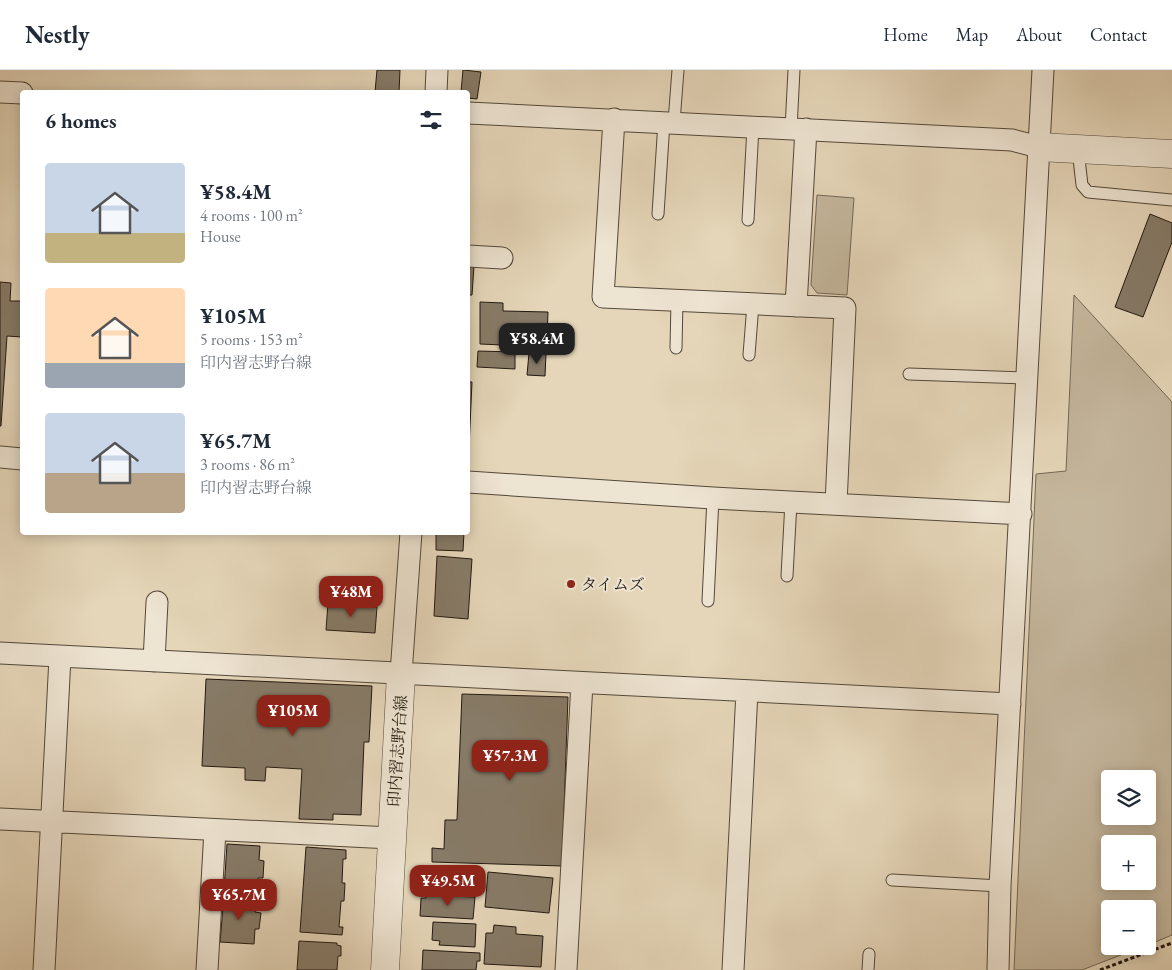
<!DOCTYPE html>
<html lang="en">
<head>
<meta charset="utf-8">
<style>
  body { margin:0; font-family:"EB Garamond","Noto Serif JP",serif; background:#f2f2f3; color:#1f2937; height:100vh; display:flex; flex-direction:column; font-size:19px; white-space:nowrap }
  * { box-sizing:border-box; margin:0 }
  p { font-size:16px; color:#747a83 }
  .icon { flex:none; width:28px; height:28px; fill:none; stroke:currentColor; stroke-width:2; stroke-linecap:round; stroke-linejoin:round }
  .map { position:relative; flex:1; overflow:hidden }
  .panel { position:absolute; left:20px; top:20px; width:450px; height:445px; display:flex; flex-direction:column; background:#fff; border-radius:5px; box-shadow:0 2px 12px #0003 }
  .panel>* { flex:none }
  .buttons { position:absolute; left:1101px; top:700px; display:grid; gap:10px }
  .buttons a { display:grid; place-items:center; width:55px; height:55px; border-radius:5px; background:#fff; box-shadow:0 2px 12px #0003; font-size:25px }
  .price { position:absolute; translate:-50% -42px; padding:0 11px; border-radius:10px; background:#8f2418; color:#fff; font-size:16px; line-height:32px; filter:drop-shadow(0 1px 2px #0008) }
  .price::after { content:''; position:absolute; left:50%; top:30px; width:15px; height:11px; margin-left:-8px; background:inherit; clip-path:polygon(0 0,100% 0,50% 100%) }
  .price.current { background:#222; color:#fff }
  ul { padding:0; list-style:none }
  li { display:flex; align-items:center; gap:15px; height:125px; padding:0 25px }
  li span { display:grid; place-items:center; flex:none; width:140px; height:100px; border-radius:5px; color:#555 }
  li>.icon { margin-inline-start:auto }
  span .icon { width:60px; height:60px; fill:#fffc; stroke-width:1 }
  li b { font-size:21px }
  h2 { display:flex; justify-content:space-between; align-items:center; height:60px; padding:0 25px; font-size:21px }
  header { display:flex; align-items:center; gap:30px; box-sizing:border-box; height:70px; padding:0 25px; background:#fff; border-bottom:1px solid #e0e1e3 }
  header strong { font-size:24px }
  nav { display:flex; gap:28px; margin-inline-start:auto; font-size:18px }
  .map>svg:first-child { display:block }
  .green { fill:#c4b69c; stroke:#736856; fill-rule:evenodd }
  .building { fill:#877b68; stroke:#221910 }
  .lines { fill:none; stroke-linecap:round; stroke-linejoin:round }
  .service-casing { stroke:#53483a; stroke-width:13 }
  .minor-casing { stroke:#53483a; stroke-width:23 }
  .tertiary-casing { stroke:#53483a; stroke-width:29 }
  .path { stroke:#221910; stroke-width:3; stroke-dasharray:4 2.5; stroke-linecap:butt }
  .service { stroke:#eee4d2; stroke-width:11 }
  .minor { stroke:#eee4d2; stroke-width:21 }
  .tertiary { stroke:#eee4d2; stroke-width:28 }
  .poi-dot { fill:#8f2418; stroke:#eee4d2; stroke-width:2 }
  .labels { text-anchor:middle; stroke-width:4; stroke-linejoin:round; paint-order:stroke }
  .poi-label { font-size:16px; fill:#221910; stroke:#eee4d2; text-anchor:start }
  .street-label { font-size:16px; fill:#221910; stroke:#eee4d2 }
</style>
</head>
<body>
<header>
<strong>Nestly</strong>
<nav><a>Home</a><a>Map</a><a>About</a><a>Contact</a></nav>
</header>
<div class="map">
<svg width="1172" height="900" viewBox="0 0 1172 900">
  <rect width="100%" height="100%" fill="#e5d6b9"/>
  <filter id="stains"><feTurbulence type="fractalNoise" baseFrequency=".004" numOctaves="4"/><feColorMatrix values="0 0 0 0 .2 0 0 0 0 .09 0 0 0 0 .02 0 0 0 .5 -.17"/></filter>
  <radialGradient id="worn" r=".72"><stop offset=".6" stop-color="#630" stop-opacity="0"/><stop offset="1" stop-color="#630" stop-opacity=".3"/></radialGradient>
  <path class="green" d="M817 125 854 128 847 225 817 223 811 215Z
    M1074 225 1172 332V865L1148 875V839H1110V876H1144L1082 900H1014L1036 404 1066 401ZM1110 709H1148V746H1110ZM1110 774H1148V811H1110Z"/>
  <path class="building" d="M377 0H400L399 22H375Z
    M463 0 481 2 477 29 468 28V22H461Z
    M1150 144 1172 153V172L1143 247 1115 237Z
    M468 196H474L472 225H468Z
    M0 212 11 213 10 231H22V267L7 266 1 356H0Z
    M480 232 503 233V241L548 242 547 267 502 266V275L480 274Z
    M478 281 515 282V299L477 297Z
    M529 283 546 284 545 306 527 305Z
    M468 312H472L468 400Z
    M436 462H464L463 481 436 480Z
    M437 486 472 489 468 549 434 546Z
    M328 533 377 537 375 563 326 560Z
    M206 609 372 616 369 672H364L361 745 333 744V750L299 749 302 699 266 697 265 711 245 710V698L202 696Z
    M462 624 568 627 562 796 432 792V778L444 779 445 750H457Z
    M227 774 260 776 259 790 264 791 263 808H258L257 821 224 820Z
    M306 777 346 780V789H343L342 813H345L344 831H341L339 857H343L342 865 300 862Z
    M446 798 475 801 473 824 434 820 436 806 445 807Z
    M488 802 553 808 549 843 485 837Z
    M426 825 475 827 473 849 420 846 421 828H426Z
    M224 826 256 829 255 842 261 843 259 859H255L254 874 220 872Z
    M433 852 476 854 475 877 439 875 440 871 432 870Z
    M494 855 516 857V864L543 866 541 897 484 894 486 863H493Z
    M299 871 337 873V875L341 876V886H338L337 900H297Z
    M423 880 480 883V891H477L476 900H422Z"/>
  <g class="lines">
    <defs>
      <path id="service" d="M674 52 678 0
        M791 59 794 0
        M1078 80 1082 115 1088 122 1172 130
        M658 144 664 52
        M748 150 753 57
        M676 278 677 230
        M749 285 753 234
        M909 304 1026 308
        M787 506 791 432
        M708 531 713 428
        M892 810 1000 816
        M868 900 869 884"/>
      <path id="minor" d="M0 22 22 23
        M436 22 437 0
        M468 43 1012 70 1039 77
        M614 49 603 227 845 238 836 434
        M468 186 502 188
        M796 236 806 59
        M0 387 22 389
        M468 412 713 428 1021 444
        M0 583 1010 634
        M154 591 157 532
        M401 604 411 462
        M0 749 391 768
        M44 900 60 587
        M207 900 215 760
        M566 900 582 613
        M733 900 747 621
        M998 900 1000 816 1043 0"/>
      <path id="tertiary" d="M1039 77 1172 84
        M385 900 401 604"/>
    </defs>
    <use href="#service" class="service-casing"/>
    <use href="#minor" class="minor-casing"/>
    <use href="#tertiary" class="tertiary-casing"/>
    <path class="path" d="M1100 900 1172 873"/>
    <use href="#service" class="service"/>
    <use href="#minor" class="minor"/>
    <use href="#tertiary" class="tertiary"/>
  </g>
  <circle class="poi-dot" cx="571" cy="514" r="5"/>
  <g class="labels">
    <g class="poi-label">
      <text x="581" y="520">タイムズ</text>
    </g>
    <g class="street-label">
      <text transform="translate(397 681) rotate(-86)" y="6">印内習志野台線</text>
    </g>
  </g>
  <rect width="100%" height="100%" filter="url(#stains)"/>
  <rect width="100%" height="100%" fill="url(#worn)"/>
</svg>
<div class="buttons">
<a><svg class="icon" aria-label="layers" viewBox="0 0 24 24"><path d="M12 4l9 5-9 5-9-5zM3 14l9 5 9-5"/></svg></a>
<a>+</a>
<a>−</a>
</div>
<b class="price current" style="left:537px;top:295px">¥58.4M</b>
<b class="price" style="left:351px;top:548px">¥48M</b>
<b class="price" style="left:293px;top:667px">¥105M</b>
<b class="price" style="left:510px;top:712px">¥57.3M</b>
<b class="price" style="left:448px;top:837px">¥49.5M</b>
<b class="price" style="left:239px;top:851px">¥65.7M</b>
<section class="panel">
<h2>6 homes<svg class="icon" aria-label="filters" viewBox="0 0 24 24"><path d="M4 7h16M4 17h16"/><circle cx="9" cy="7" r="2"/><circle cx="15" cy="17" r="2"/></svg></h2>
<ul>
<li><span style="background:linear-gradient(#c9d6e8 70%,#c2b280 0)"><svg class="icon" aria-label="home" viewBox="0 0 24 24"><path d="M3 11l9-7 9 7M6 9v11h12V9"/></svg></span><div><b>¥58.4M</b><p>4 rooms · 100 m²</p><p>House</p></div></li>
<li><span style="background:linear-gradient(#ffd9b3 75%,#9aa5b1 0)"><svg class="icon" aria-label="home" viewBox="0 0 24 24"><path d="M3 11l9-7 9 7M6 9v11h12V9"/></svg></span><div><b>¥105M</b><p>5 rooms · 153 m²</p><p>印内習志野台線</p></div></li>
<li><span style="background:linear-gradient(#c9d6e8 60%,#b9a48a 0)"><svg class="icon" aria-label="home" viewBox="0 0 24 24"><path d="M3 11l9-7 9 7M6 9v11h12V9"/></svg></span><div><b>¥65.7M</b><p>3 rooms · 86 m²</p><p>印内習志野台線</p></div></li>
</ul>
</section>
</div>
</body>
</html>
